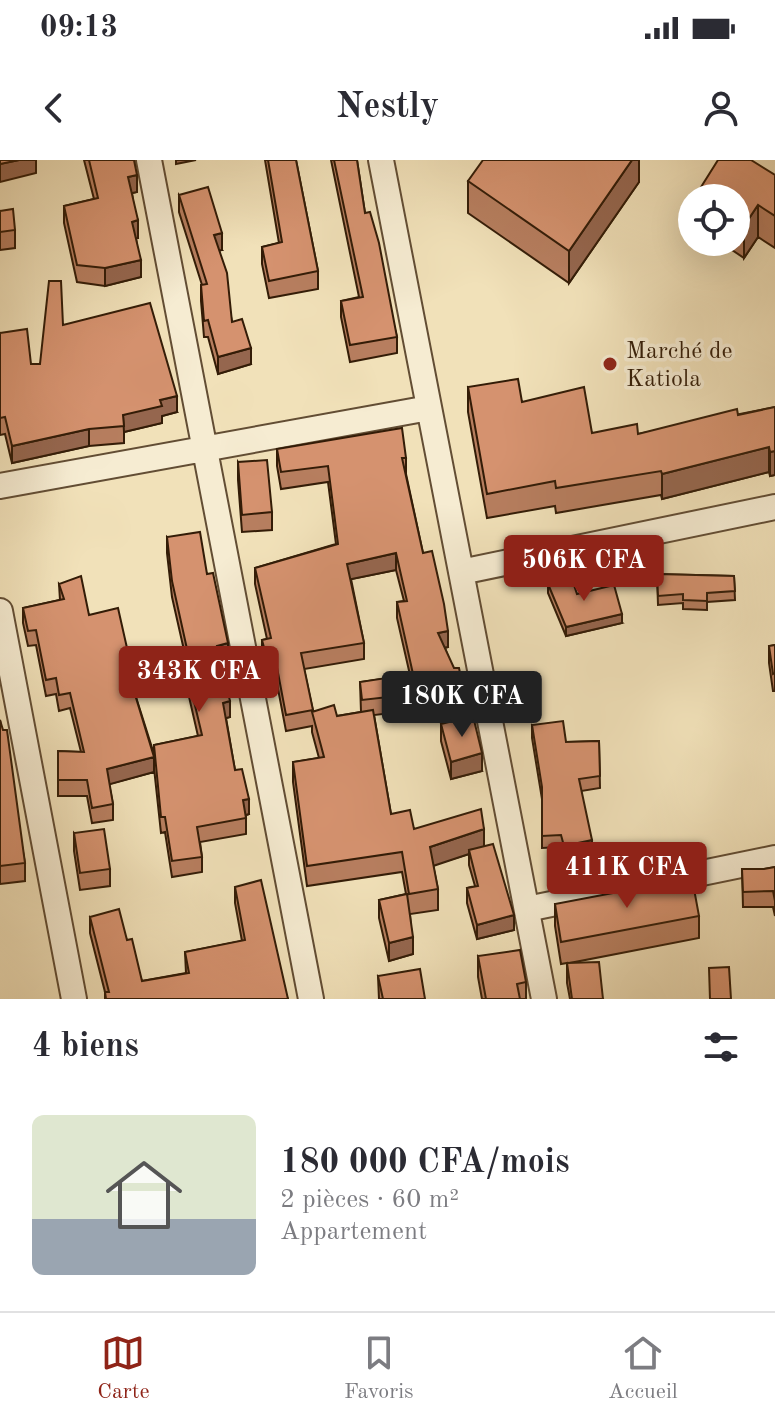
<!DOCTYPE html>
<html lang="fr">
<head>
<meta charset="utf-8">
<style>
  body { margin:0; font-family:"Old Standard TT",serif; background:#f2f2f3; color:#2b2b33; height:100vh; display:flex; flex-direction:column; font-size:30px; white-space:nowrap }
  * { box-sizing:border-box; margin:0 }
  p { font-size:26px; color:#7c7c81 }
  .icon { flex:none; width:44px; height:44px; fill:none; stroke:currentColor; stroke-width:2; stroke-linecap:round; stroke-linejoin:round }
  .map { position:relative; height:839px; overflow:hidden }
  .sheet { display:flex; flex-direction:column; background:#fff; flex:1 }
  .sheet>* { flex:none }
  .tools { position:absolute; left:678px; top:24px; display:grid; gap:16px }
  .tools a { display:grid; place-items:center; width:72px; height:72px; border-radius:50%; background:#fff; box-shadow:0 8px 32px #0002; font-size:40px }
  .price { position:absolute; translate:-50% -68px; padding:0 18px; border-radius:8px; background:#8f2418; color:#fff; font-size:26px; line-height:52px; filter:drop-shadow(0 2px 4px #0008) }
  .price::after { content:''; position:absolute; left:50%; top:48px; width:24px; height:18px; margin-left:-12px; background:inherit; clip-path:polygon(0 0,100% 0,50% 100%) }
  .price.on { background:#222; color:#fff }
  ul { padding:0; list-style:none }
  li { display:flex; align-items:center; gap:24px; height:200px; padding:0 32px }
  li+li { border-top:2px solid #e1e1e2 }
  li span { display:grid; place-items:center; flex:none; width:224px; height:160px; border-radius:12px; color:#555 }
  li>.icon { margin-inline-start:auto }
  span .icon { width:96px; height:96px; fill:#fffc; stroke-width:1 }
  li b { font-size:34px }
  h2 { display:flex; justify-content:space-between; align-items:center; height:96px; padding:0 32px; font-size:34px }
  .status { display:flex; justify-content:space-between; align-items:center; height:56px; padding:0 40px; background:#fff; direction:ltr }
  .status svg { height:22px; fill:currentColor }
  header { display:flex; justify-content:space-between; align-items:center; height:104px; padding:0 32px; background:#fff; font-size:36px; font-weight:800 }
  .tabs { display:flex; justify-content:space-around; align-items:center; height:112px; border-top:2px solid #e1e1e2; background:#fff; font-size:22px; color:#7c7c81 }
  .tabs a { display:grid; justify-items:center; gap:4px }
  .tabs .on { color:#8f2418 }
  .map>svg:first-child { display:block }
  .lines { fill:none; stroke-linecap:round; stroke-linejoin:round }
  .street-casing { stroke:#624d34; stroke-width:28 }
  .street { stroke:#f6ecd2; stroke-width:24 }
  .wall { fill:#b77e5f; stroke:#331c07; stroke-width:2; fill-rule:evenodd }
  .shaded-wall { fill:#95664e; stroke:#331c07; stroke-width:2 }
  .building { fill:#d5926f; stroke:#331c07; stroke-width:2 }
  .poi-dot { fill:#8f2418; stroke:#f6ecd2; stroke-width:3 }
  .labels { text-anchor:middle; stroke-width:7; stroke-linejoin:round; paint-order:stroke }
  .poi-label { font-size:24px; fill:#331c07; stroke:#f6ecd2; text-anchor:start }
</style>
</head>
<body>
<div class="status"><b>09:13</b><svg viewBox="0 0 49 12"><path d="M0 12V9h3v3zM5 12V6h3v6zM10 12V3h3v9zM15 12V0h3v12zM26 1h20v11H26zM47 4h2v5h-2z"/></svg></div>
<header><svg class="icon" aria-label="back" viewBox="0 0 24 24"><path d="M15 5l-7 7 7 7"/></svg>Nestly<svg class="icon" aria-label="person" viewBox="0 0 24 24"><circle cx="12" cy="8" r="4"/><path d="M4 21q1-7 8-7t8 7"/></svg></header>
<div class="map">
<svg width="775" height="839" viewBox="0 0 775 839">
  <rect width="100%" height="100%" fill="#f1e1b9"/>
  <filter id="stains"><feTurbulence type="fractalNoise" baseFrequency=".0025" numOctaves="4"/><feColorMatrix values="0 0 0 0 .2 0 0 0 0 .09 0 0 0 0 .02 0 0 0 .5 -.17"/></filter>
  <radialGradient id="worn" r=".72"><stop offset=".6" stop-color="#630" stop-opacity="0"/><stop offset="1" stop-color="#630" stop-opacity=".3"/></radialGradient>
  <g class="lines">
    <defs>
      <path id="street" d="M149 0 311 839
        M381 0 544 839
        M0 326 429 248
        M461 412 775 347
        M0 451 74 839
        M527 749 775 698"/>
    </defs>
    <use href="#street" class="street-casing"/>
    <use href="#street" class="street"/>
  </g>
  <path class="wall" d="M84 0H134L137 32 132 33 138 78H136L141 117 105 126 77 122 64 63V46L94 39Z
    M265 0H296L318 111V129L269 138 262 104V87L279 83Z
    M331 0H357L365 53 397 177V193L350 202 341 157V141L359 137Z
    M639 0V22L569 123 468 53V21Z
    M775 15V88L758 77 744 98 720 82H736V38H696V35Z
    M179 35 222 90H219L232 162 251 204 218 214 208 177H204L201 141V125H202L179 52Z
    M0 51 15 70V88L0 90Z
    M63 165 177 252 162 256V263L124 272V283L89 286 12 303 5 274 0 275V173L31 204H40Z
    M468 227 522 242 592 273 638 274 775 247V315L770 316 769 312 662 339 661 335 556 353 555 346 487 358 468 252Z
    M277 289 406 298V314L423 393 448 487 445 488 460 529 415 550 374 555 391 654 414 669 484 687 514 770 477 779 467 743V728L475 726 469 705V694L433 705 438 729V750L410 754 413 794 389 801 379 758V740L406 734 402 712 307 726 293 622V602L319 598 312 572V566L286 571 275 513 267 515 262 496V480L267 479 255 424V408L336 384 328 322 281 329 277 306ZM396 410 404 441 397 442V458L410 515 360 522 361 552 337 556 313 551 304 509 364 499V483L351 419Z
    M238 302 272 352V370L242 372 238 320Z
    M167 377 207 414 228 499 221 501 230 557 226 558 235 610 249 654 246 655V674L200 682 202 697V712L172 717 165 672 161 673 154 608V612L109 624 113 644V660L92 663 87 636H58V591L81 592 70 548 59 551 56 534 46 536 36 485 28 486 23 463V448L60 440 59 424 89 455 136 528V537L154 594V585L198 576 184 515V499H186L172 437 167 393Z
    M657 414 734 416 735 440 707 442V450L683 449V443L658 445Z
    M548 424 622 463 566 476 548 433Z
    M775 485V531H773L769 503V486Z
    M0 560 25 703V721L0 724Z
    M441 564 482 611 451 619 441 581Z
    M532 565 566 582 599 581 600 628 581 631 592 693 564 699 561 687 542 688V639L532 578Z
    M74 673 110 709V726L80 730 74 691Z
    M775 707V756L773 747H743L742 709H764Z
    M235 727 288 839H105V832L90 773V757L127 780 142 821 186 813 185 792 242 781 235 743Z
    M555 744 699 756V778L570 803 603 839H570L567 823V803L561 804 555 766Z
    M478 796 526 822V839H482L478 817Z
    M378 816 425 839H379Z"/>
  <path class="shaded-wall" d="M19 0H36V13L0 22V4Z
    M176 0H196L176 4Z
    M632 0H639V22L569 123V91Z
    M137 15V32L128 34V17Z
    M758 45V77L744 98V66Z
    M138 60V78L132 79V62Z
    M222 73V90L214 92V75Z
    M141 100V117L105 126V108Z
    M251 188V204L218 214V197Z
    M177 236V252L162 256V263L124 272 123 255 160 240Z
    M89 269V286L12 303V286Z
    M769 287V312L662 339V314Z
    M775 291V315L770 316V292Z
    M396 393V410L347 420V404Z
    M622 454V463L566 476V467Z
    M448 471V487L438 489V473Z
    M228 483V499L217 501V486Z
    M275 497V513L267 515V499Z
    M460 513V529L415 550V534Z
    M230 541V557L223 559V543Z
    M482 593V611L451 619V602Z
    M154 597V612L107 625V609Z
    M249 639V654L243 656V640Z
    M484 669V689L469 690V694L430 707V687Z
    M592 680V693L564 699V686Z
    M514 755V770L477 779V765Z
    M413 777V794L389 801V783Z"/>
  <path class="building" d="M0 0H19L0 4Z
    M89 0H134L137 15 128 17 138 60 132 62 141 100 105 108 77 105 64 46 98 38Z
    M268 0H296L318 111 269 121 262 87 282 82Z
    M334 0H357L365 53 370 52 379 83 397 177 350 185 341 141 363 137Z
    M483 0H632L569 91 468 21Z
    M718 0H751L775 15V56L758 45 744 66 736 61V38H700L696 35Z
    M208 27 222 73 214 75 227 113 232 162 242 159 251 188 218 197 208 160 204 161 201 125 207 124 179 35Z
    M13 49 15 70 0 72V51Z
    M49 121H61L63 165 150 143 177 236 160 240 162 246 123 255 124 266 89 269 12 286 5 257 0 258V173L27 169 31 204H40Z
    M518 219 522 242 584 227 592 273 637 264 638 274 737 249 738 255 775 247V291L770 292 769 287 662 314 661 311 556 328 555 321 487 334 468 227Z
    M402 268 406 298H402L423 393 432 391 444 444 448 471 438 473 454 508H459L460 513 415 534 362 540 360 522 413 514 397 442 407 441 396 393 347 404 364 483 301 493 313 550 286 555 275 497 267 499 262 480 271 478 255 408 338 384 328 306 281 312 277 289Z
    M267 300 272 352 242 355 238 302Z
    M200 372 207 414 213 413 228 483 217 486 230 541 223 543 235 610 242 609 249 639 243 640 246 658 197 667 202 697 172 701 165 657H161L154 585 202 575 184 499 189 498 172 421 167 377Z
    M657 414 734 416 735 431 707 433V441L683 440V434L658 436Z
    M81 416 89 455 118 448 136 528H133L154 597 107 609 113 644 92 648 87 620H58V591L84 592 70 533 59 535 56 518 46 520 36 470 28 471 23 448 64 439 59 424Z
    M571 416 577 434 614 425 622 454 566 467 548 424Z
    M775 485V513L773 514 769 486Z
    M334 545 337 556 373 550 391 654 410 650 414 669 481 649 484 669 430 687 438 729 409 734 402 692 307 706 293 602 324 597 312 552Z
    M473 556 482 593 451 602 441 564Z
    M0 560 3 570H7L25 703 0 706Z
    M563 561 566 582 599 581 600 616 579 619 592 680 564 686 561 675 542 676V627L532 565Z
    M104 669 110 709 80 713 74 673Z
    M493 684 514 755 477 765 467 728 478 726 469 690Z
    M775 707V741L773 731 743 732 742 709H764Z
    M692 718 699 756 561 782 555 744Z
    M261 720 288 839H106L105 832H109L90 757 119 749 127 780 132 779 142 821 189 813 185 792 245 780 235 727Z
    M407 734 413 777 389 783 379 740Z
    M520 790 526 822 517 824 520 839H486L478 796Z
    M599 802 603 839H572L567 803Z
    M729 807 731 839H710L709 808Z
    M420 809 425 839H383L378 816Z"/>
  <circle class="poi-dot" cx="610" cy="204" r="8"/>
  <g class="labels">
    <g class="poi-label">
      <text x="626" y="198">Marché de<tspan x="626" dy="28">Katiola</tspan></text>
    </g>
  </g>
  <rect width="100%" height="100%" filter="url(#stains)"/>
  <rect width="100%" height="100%" fill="url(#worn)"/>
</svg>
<div class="tools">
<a><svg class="icon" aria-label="locate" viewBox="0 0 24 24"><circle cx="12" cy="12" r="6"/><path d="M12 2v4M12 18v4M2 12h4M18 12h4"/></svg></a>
</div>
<b class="price" style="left:584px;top:443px">506K CFA</b>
<b class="price" style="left:199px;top:554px">343K CFA</b>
<b class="price on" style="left:462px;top:579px">180K CFA</b>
<b class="price" style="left:627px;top:750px">411K CFA</b>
</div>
<section class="sheet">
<h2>4 biens<svg class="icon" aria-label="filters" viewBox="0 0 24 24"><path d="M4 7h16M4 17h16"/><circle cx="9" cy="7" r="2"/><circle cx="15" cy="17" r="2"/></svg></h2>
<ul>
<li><span style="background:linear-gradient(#dfe7d0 65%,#9aa5b1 0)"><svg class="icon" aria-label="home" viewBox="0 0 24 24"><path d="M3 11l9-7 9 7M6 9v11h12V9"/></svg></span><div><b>180 000 CFA/mois</b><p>2 pièces · 60 m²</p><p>Appartement</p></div></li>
</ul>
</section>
<nav class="tabs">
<a class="on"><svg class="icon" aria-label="map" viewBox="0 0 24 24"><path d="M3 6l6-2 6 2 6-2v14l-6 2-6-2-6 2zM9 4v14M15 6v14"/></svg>Carte</a>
<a><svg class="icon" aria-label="saved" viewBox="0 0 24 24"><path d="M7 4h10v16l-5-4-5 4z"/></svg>Favoris</a>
<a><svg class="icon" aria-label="home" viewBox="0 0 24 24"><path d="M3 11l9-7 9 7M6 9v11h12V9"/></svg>Accueil</a>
</nav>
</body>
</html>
